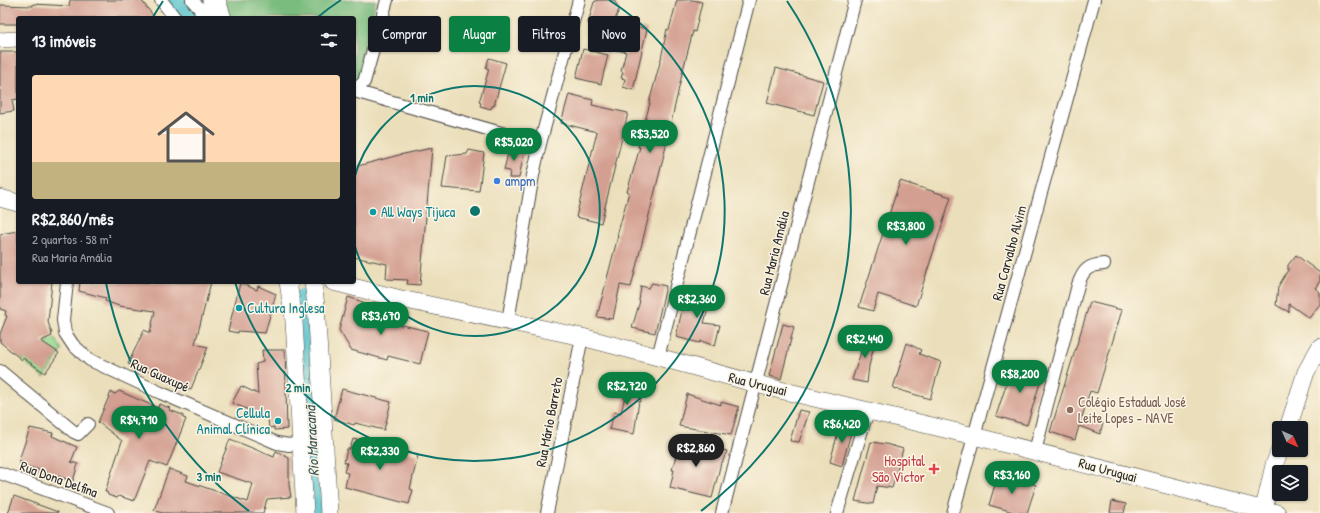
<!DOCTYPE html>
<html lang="pt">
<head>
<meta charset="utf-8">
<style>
  body { margin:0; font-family:"Patrick Hand",sans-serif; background:#20242c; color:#f1f3f6; height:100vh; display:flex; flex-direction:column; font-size:15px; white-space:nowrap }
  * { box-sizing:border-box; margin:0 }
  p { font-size:13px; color:#9ea1a6 }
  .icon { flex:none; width:22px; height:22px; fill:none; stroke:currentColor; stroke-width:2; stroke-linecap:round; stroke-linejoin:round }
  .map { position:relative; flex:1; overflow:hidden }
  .drawer { position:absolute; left:16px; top:16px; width:340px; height:268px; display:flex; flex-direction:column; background:#171b24; border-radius:4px; box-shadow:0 1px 3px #0004 }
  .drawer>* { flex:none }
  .top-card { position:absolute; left:368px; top:16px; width:380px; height:36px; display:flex; gap:8px }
  .needle { width:26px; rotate:135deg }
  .buttons { position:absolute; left:1272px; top:421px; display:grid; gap:8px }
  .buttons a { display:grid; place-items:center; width:36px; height:36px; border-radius:4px; background:#171b24; box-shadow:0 1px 3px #0004; font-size:20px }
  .price { position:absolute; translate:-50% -34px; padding:0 9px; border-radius:14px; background:#0b8043; color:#fff; font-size:13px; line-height:26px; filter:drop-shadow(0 1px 2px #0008) }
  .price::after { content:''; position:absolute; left:50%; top:24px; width:12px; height:9px; margin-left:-6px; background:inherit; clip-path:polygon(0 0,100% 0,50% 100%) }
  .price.active { background:#222; color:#fff }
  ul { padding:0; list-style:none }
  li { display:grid; align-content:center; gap:8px; height:212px; padding:0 16px }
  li+li { border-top:1px solid #363941 }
  li span { display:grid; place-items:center; height:124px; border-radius:4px; color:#555 }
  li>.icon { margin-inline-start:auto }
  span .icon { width:72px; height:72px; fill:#fffc; stroke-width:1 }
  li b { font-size:17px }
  h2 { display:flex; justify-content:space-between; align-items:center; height:48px; padding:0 16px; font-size:17px }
  .chip { padding:0 14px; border-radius:4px; background:#171b24; box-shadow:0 1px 3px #0004; font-size:14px; line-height:36px }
  .chip.active { background:#0b8043; color:#fff }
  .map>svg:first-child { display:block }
  .green { fill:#97dc95; stroke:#618460 }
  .forest { fill:#79bc7e; stroke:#527454 }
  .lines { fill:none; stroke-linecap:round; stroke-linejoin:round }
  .river { stroke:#55c2cd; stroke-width:19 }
  .building { fill:#d39f91 }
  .minor-casing { stroke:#484641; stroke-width:14 }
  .tertiary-casing { stroke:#484641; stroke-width:16 }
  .secondary-casing { stroke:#484641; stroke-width:18 }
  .minor { stroke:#fff; stroke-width:12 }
  .tertiary { stroke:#fff; stroke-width:15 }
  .secondary { stroke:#fff; stroke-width:17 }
  .ring { fill:none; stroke:#0f766e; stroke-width:2 }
  .shop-dot { fill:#3f7fe0; stroke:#fcf5e5; stroke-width:1.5 }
  .culture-dot { fill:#0f9aa8; stroke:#fcf5e5; stroke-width:1.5 }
  .education-dot { fill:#8d6e63; stroke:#fcf5e5; stroke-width:1.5 }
  .health-dot { fill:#e0444e; stroke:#fcf5e5; stroke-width:1.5 }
  .labels { text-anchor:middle; stroke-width:3; stroke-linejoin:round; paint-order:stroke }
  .shop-label { font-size:14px; fill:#366cbe; stroke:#fcf5e5; text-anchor:start }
  .culture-label { font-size:14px; fill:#0d838f; stroke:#fcf5e5; text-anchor:start }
  .street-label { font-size:14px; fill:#2b2b2b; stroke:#fcf5e5 }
  .education-label { font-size:14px; fill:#785e54; stroke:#fcf5e5; text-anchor:start }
  .health-label { font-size:14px; fill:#be3a42; stroke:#fcf5e5; text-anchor:end }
  .water-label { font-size:15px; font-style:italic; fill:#38585c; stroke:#fcf5e5 }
  .centre { fill:#0f766e; stroke:#fcf5e5; stroke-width:2 }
  .ring-label { font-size:12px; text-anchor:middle; font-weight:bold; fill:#0f766e; stroke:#fcf5e5; stroke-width:3; stroke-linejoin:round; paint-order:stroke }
</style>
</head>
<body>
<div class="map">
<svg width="1320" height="513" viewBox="0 0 1320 513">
  <rect width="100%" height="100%" fill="#fcf5e5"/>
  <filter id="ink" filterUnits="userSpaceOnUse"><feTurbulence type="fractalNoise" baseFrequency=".025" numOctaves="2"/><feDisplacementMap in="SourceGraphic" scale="8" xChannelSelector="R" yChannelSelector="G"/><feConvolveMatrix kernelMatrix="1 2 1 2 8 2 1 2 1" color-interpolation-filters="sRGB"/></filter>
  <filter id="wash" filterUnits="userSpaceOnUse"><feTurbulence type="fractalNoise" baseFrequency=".012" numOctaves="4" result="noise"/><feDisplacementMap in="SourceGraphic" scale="16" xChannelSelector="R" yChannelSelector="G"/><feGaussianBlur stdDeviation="0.9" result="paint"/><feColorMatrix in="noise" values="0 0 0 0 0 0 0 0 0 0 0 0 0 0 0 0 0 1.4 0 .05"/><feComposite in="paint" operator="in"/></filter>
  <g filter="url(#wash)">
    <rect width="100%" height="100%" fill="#ebdfbb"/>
    <path class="green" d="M606 30 618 37 608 53 597 46Z
      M55 338 62 350 44 378 22 360 26 351Z"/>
    <path class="forest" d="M224 0H376L362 55 367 62 358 81 354 83V18H229Z"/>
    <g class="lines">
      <path class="river" d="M177 0 191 18
        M303 298 307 339 316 513"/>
    </g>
    <g id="blocks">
      <path class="building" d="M70 0H141L155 18H18V24H0V5L33 6V4L69 6Z
        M598 0H614L619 9 614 23 598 34 590 33 591 27 588 23 594 2Z
        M677 0H693L702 2 695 32 693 31 682 74 662 163 631 287 620 285 613 319 597 317 618 236H617L629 192H627L640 147H638L650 103H649L661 59 667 29 669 30Z
        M623 21 633 24V26L647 29 633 90 623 87 625 79 621 78 623 72 621 71 626 52 616 50Z
        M583 49 608 55 601 84 576 78Z
        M0 52H18V99L12 100 14 111 0 113Z
        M489 58 506 63 494 106H492L491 109 480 106 481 103 479 102 489 69 486 68Z
        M776 68 823 81 814 115 767 103Z
        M569 94 593 100 592 105 628 113 601 223 576 217 597 132 561 123Z
        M513 145 524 152 519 178H509L510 171 504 170 508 153Z
        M432 148 420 285 407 284 408 280 386 279 387 264 354 257V167L399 155Z
        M469 150 484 153 479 191 442 188 447 156 467 154Z
        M900 181 951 197 916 306 878 294 873 311 859 307Z
        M18 231V282H52L48 322 52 334H51L52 336 41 341 59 353 45 373 23 358 22 360 0 342V334L7 316 5 315 6 311 0 309V234Z
        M1296 255 1320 273V281L1315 288 1320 292V304L1309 318 1289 304V312L1276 305 1278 287 1288 270V265Z
        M80 282H211L195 344 208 347 191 389 189 388 187 391 154 375 155 374 128 364 144 330 150 333 155 311 119 306 105 301 106 298 79 291Z
        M240 283 257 290 258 286 276 294 265 333 238 331V333L228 331Z
        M652 283 666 286 655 333 632 328 640 301H639L641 286 649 288Z
        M687 288 712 294 704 323 720 325 715 346 701 341 700 343 676 337Z
        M348 297 363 302 359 315 402 326V325L428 331 420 364 388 356 387 360 351 350 339 330Z
        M1090 302 1122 310 1097 393 1090 391 1082 417 1103 423 1100 434 1079 426 1075 440 1050 432Z
        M783 324 794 327 781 379 769 376Z
        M867 333 877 334 869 366 867 383 852 380Z
        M907 343 921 350 919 354 941 362 930 399 893 388Z
        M262 350H285L287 429 274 430V427L269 428 268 418 232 403 241 386 258 394 256 364 263 362Z
        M1013 364 1044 370 1027 425 996 416Z
        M619 378 645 385 640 402 639 401 634 434 609 429 615 412 621 413 625 396H614Z
        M342 389 391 402 384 430 355 423 354 425 334 419Z
        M119 391 158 408 159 404 170 408 169 410 183 415V418L186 419 167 467 150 461 134 501 119 496 117 498 108 495 107 492H105L122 441 98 422 111 392 115 394Z
        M687 394 721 405V402L739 407 731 435 679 426Z
        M799 410 809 412 799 442 790 441Z
        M841 421 853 425 842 466 830 462Z
        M30 428 53 433 52 436 77 447 71 462 78 464 73 481 20 464 21 461 19 460Z
        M676 438 727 451 722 463H721L712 498 670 488 674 470H672L676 456 671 454Z
        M230 439 274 457 276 451 289 458V485L291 497 267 499 263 513H162L154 510 169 469 188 476 186 481 248 502 253 484 217 472Z
        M353 439 418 455 410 489 413 490 409 504 345 487 348 473 344 472 347 463 344 462 347 449H350Z
        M871 442 886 444 903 449 892 488 877 486 873 504 855 501Z
        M998 474 1036 485 1027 513H1017L989 505Z
        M14 496 58 512V513H8Z
        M1112 501 1126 504 1124 513H1110Z"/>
    </g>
  </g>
  <g filter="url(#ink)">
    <use href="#blocks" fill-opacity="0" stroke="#484641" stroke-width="1"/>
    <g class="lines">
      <defs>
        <path id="minor" d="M161 0 175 18
          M192 0 200 9 201 18
          M354 91 540 144
          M354 91 364 82 387 0
          M67 282 63 320 65 333 73 345 90 360 161 393 277 443 289 445 300 443
          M508 321 533 175 540 144 579 0
          M658 357 749 0
          M0 371 74 432 78 434 88 424
          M1035 451 1078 285C1083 270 1088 265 1104 264
          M0 473 108 513
          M547 513 582 337
          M722 513 855 0
          M837 513 868 410
          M953 513 1094 0"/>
        <path id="tertiary" d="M210 0 211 18
          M218 0 224 18
          M0 40 18 39"/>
        <path id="secondary" d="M0 198 18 203
          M288 282 294 321 305 513
          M313 282 316 306 329 513
          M333 282 401 299 582 337 658 357 772 388 974 436 1277 513
          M1288 428 1306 372 1320 347
          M1263 513 1274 465 1280 450"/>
      </defs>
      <use href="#minor" class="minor-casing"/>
      <use href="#tertiary" class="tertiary-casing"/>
      <use href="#secondary" class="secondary-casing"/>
      <use href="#minor" class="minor"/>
      <use href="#tertiary" class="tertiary"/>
      <use href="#secondary" class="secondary"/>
    </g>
  </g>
  <g class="ring">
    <path d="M354 179A125 125 0 1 1 354 243"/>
    <path d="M318 17A250 250 0 0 1 341 0M609 0A250 250 0 1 1 235 282"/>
    <path d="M249 511A376 376 0 0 1 106 283M153 17A376 376 0 0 1 163 1M787 1A376 376 0 0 1 701 511"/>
  </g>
  <circle class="shop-dot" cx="497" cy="181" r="4"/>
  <g class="culture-dot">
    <circle cx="373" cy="212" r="4"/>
    <circle cx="239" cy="308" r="4"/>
    <circle cx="278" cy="421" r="4"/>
  </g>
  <circle class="education-dot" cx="1070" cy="410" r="4"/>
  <path class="health-dot" d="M932 463h4v4h4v4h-4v4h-4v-4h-4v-4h4z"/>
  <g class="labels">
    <g class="shop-label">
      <text x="505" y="186">ampm</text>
    </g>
    <g class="culture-label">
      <text x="381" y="217">All Ways Tijuca</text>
      <text x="247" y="313">Cultura Inglesa</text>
      <text x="270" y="418" text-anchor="end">Cellula<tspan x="270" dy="16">Animal Clínica</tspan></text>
    </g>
    <g class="street-label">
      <text transform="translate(774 253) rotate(-76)" y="5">Rua Maria Amália</text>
      <text transform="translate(1009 253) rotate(-75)" y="5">Rua Carvalho Alvim</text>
      <text transform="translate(160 375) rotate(24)" y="5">Rua Guaxupé</text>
      <text transform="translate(758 384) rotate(14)" y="5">Rua Uruguai</text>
      <text transform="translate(549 422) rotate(-79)" y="5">Rua Mário Barreto</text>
      <text transform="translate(1108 470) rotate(15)" y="5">Rua Uruguai</text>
      <text transform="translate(59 479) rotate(20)" y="5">Rua Dona Delfina</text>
    </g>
    <g class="education-label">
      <text x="1078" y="407">Colégio Estadual José<tspan x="1078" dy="16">Leite Lopes - NAVE</tspan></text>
    </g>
    <g class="health-label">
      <text x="925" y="466">Hospital<tspan x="925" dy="16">São Victor</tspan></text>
    </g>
    <g class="water-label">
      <text transform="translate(312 441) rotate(-93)" y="5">Rio Maracanã</text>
    </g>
  </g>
  <circle cx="475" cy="211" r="6" class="centre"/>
  <g class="ring-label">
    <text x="422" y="102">1 min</text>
    <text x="298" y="392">2 min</text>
    <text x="209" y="481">3 min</text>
  </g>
</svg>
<div class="buttons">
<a><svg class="needle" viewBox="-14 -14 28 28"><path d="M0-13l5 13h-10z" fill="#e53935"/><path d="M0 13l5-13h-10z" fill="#9ea1a6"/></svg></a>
<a><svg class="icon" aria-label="layers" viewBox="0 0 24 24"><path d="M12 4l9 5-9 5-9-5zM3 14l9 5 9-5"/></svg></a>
</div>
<b class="price" style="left:650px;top:154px">R$3,520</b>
<b class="price" style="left:514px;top:162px">R$5,020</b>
<b class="price" style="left:906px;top:246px">R$3,800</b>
<b class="price" style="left:697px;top:319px">R$2,360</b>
<b class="price" style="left:381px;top:336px">R$3,670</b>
<b class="price" style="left:865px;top:359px">R$2,440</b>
<b class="price" style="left:1020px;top:394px">R$8,200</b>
<b class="price" style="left:627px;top:406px">R$2,720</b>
<b class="price" style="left:139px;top:440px">R$4,710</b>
<b class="price" style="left:842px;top:444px">R$6,420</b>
<b class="price active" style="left:696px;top:468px">R$2,860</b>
<b class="price" style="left:380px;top:471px">R$2,330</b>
<b class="price" style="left:1012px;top:495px">R$3,160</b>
<div class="top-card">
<a class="chip">Comprar</a>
<a class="chip active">Alugar</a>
<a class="chip">Filtros</a>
<a class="chip">Novo</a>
</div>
<section class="drawer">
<h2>13 imóveis<svg class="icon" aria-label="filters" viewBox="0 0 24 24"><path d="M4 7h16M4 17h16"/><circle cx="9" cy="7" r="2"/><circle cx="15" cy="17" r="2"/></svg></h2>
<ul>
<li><span style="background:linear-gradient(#ffd9b3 70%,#c2b280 0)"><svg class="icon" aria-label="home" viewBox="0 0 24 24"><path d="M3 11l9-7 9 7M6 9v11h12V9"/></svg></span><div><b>R$2,860/mês</b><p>2 quartos · 58 m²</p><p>Rua Maria Amália</p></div></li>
</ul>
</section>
</div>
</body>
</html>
